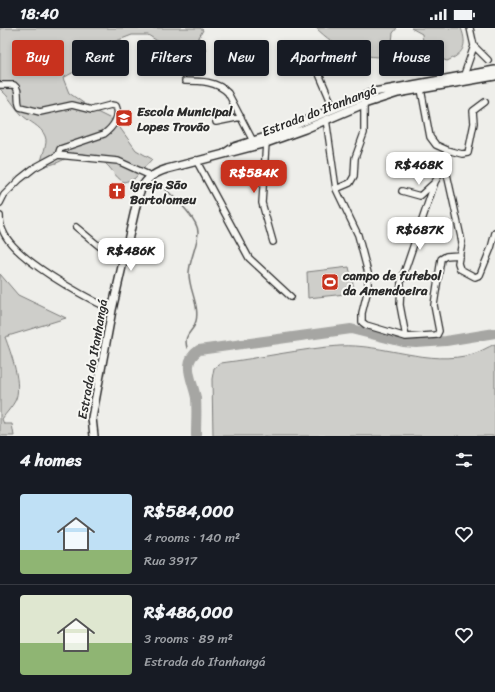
<!DOCTYPE html>
<html lang="en">
<head>
<meta charset="utf-8">
<style>
  body { margin:0; font-family:Sriracha,sans-serif; background:#20242c; color:#f1f3f6; height:100vh; display:flex; flex-direction:column; font-size:15px; white-space:nowrap }
  * { box-sizing:border-box; margin:0 }
  p { font-size:13px; color:#9ea1a6 }
  .icon { flex:none; width:22px; height:22px; fill:none; stroke:currentColor; stroke-width:2; stroke-linecap:round; stroke-linejoin:round }
  .map { position:relative; height:408px; overflow:hidden }
  .details { display:flex; flex-direction:column; background:#171b24; flex:1 }
  .details>* { flex:none }
  .hud { position:absolute; left:12px; top:12px; width:471px; height:36px; display:flex; gap:8px }
  .price { position:absolute; translate:-50% -34px; padding:0 9px; border-radius:8px; background:#fff; color:#222; font-size:13px; line-height:26px; filter:drop-shadow(0 1px 2px #0008) }
  .price::after { content:''; position:absolute; left:50%; top:24px; width:12px; height:9px; margin-left:-6px; background:inherit; clip-path:polygon(0 0,100% 0,50% 100%) }
  .price.on { background:#c8321e; color:#fff }
  ul { padding:0; list-style:none }
  li { display:flex; align-items:center; gap:12px; height:100px; padding:0 20px }
  li+li { border-top:1px solid #363941 }
  li span { display:grid; place-items:center; flex:none; width:112px; height:80px; border-radius:4px; color:#555 }
  li>.icon { margin-inline-start:auto }
  span .icon { width:48px; height:48px; fill:#fffc; stroke-width:1 }
  li b { font-size:17px }
  h2 { display:flex; justify-content:space-between; align-items:center; height:48px; padding:0 20px; font-size:17px }
  .pill { padding:0 14px; border-radius:4px; background:#171b24; box-shadow:0 2px 6px #0003; font-size:14px; line-height:36px }
  .pill.on { background:#c8321e; color:#fff }
  .status { display:flex; justify-content:space-between; align-items:center; height:28px; padding:0 20px; background:#171b24; direction:ltr }
  .status svg { height:11px; fill:currentColor }
  .map>svg:first-child { display:block }
  .green { fill:#cececa; stroke:#7c7c7a }
  .lines { fill:none; stroke-linecap:round; stroke-linejoin:round }
  .stream { stroke:#757573; stroke-width:1.5 }
  .river { stroke:#a6a6a3; stroke-width:10 }
  .minor-casing { stroke:#2b2b2b; stroke-width:8 }
  .major-casing { stroke:#2b2b2b; stroke-width:10 }
  .minor { stroke:#f6f6f2; stroke-width:5.5 }
  .major { stroke:#f6f6f2; stroke-width:7 }
  .labels { text-anchor:middle; stroke-width:4; stroke-linejoin:round; paint-order:stroke }
  .street-label { font-size:13px; fill:#2b2b2b; stroke:#f6f6f2 }
  .poi-label { font-size:13px; font-weight:bold; fill:#2b2b2b; stroke:#f6f6f2; text-anchor:start }
</style>
</head>
<body>
<div class="status"><b>18:40</b><svg viewBox="0 0 49 12"><path d="M0 12V9h3v3zM5 12V6h3v6zM10 12V3h3v9zM15 12V0h3v12zM26 1h20v11H26zM47 4h2v5h-2z"/></svg></div>
<div class="map">
<svg width="495" height="408" viewBox="0 0 495 408">
  <rect width="100%" height="100%" fill="#eeeeea"/>
  <filter id="ink" filterUnits="userSpaceOnUse"><feTurbulence type="fractalNoise" baseFrequency=".025" numOctaves="2"/><feDisplacementMap in="SourceGraphic" scale="8" xChannelSelector="R" yChannelSelector="G"/><feConvolveMatrix kernelMatrix="1 2 1 2 8 2 1 2 1" color-interpolation-filters="sRGB"/></filter>
  <g filter="url(#ink)">
    <path class="green" d="M0 0H200L203 2 198 11 207 22 200 28 170 21 148 7H132L111 15 109 25 63 50 69 65 95 83 115 93 136 122 152 131 134 151 124 154C114 149 112 139 102 133 71 115 69 137 41 138 40 129 49 116 45 108 41 98 29 94 22 87 14 79 9 68 0 61Z
      M316 0H397L393 5 392 14 383 29C354 29 337 20 316 0Z
      M411 0H461C468 18 463 26 447 33 429 27 424 25 422 6Z
      M349 239 355 265 308 270 307 244Z
      M0 246 18 267 66 290 5 309C11 325 23 358 15 373 12 379 6 385 2 391L4 396H12L14 408H0Z
      M495 316V408H213L212 351 214 340 221 335C260 330 300 321 339 318 383 315 429 339 473 326 480 324 488 319 495 316Z"/>
    <g class="lines">
      <path class="stream" d="M159 155C169 165 199 190 198 205 197 218 190 231 189 244 188 260 200 277 196 293 193 306 183 304 187 320"/>
      <path class="river" d="M196 408C196 396 197 382 196 370 193 352 180 335 199 322L351 301 403 314 416 315 446 313 495 305"/>
      <defs>
        <path id="minor" d="M470 0 474 18 488 32
          M306 26 316 39 334 81
          M464 47 474 18
          M185 53C200 53 217 53 228 65L253 113
          M0 57H14C21 62 16 72 20 79L40 84 72 77 92 82 111 77 116 78C121 89 112 100 104 106L60 121 58 127
          M421 61 430 109 436 117 447 122 445 137 462 214 458 235 460 241 475 249 480 247 491 220 495 205
          M326 91 336 161 358 207 368 245V261L362 285V294L366 297 406 309 437 307 439 303 434 277 441 231 446 228 460 227
          M216 94 241 89
          M266 115 262 175 273 214
          M447 122 462 126 468 125 474 95 473 83 485 74
          M196 132 249 230 291 269
          M336 161 350 155 354 148 355 130 364 105V76
          M402 163 420 168 434 155
          M0 175 4 167 20 151 34 140 58 127 118 133 151 148
          M0 188C0 193 1 199 3 203 14 231 85 269 112 282
          M76 199 105 223 124 231
          M406 309 400 277 401 254 435 154 445 137"/>
        <path id="major" d="M225 125 234 119 269 108 374 64 495 42
          M94 408 92 390 112 282 138 169C143 153 151 146 167 141L266 115 305 101 364 76 398 65 495 48"/>
      </defs>
      <use href="#minor" class="minor-casing"/>
      <use href="#major" class="major-casing"/>
      <use href="#minor" class="minor"/>
      <use href="#major" class="major"/>
    </g>
  </g>
  <defs>
    <symbol id="school-square" viewBox="-11 -11 22 22"><rect x="-9" y="-9" width="18" height="18" rx="4" fill="#c8321e" stroke="#f6f6f2"/><path d="M0-5L7-2L0 1L-7-2ZM-4 1L0 2.5L4 1V4Q0 6-4 4Z" fill="#fff"/></symbol>
    <symbol id="church-square" viewBox="-11 -11 22 22"><rect x="-9" y="-9" width="18" height="18" rx="4" fill="#c8321e" stroke="#f6f6f2"/><path d="M-1.2-6h2.4v3.5h3.3v2.4h-3.3V6h-2.4V-.1h-3.3v-2.4h3.3Z" fill="#fff"/></symbol>
    <symbol id="stadium-square" viewBox="-11 -11 22 22"><rect x="-9" y="-9" width="18" height="18" rx="4" fill="#c8321e" stroke="#f6f6f2"/><path d="M0-5a6.5 5 0 1 0 0 10a6.5 5 0 1 0 0-10ZM-3.5-1.8h7v3.6h-7Z" fill="#fff"/></symbol>
  </defs>
  <g fill-rule="evenodd">
    <use href="#school-square" x="114" y="80" width="20" height="20"/>
    <use href="#church-square" x="107" y="153" width="20" height="20"/>
    <use href="#stadium-square" x="320" y="244" width="20" height="20"/>
  </g>
  <g class="labels">
    <g class="street-label">
      <text transform="translate(319 82) rotate(-21)" y="5">Estrada do Itanhangá</text>
      <text transform="translate(92 331) rotate(-80)" y="5">Estrada do Itanhangá</text>
    </g>
    <g class="poi-label">
      <text x="137" y="88">Escola Municipal<tspan x="137" dy="15">Lopes Trovão</tspan></text>
      <text x="130" y="161">igreja São<tspan x="130" dy="15">Bartolomeu</tspan></text>
      <text x="343" y="252">campo de futebol<tspan x="343" dy="15">da Amendoeira</tspan></text>
    </g>
  </g>
</svg>
<b class="price" style="left:419px;top:158px">R$468K</b>
<b class="price on" style="left:254px;top:166px">R$584K</b>
<b class="price" style="left:420px;top:223px">R$687K</b>
<b class="price" style="left:131px;top:244px">R$486K</b>
<div class="hud">
<a class="pill on">Buy</a>
<a class="pill">Rent</a>
<a class="pill">Filters</a>
<a class="pill">New</a>
<a class="pill">Apartment</a>
<a class="pill">House</a>
</div>
</div>
<section class="details">
<h2>4 homes<svg class="icon" aria-label="filters" viewBox="0 0 24 24"><path d="M4 7h16M4 17h16"/><circle cx="9" cy="7" r="2"/><circle cx="15" cy="17" r="2"/></svg></h2>
<ul>
<li><span style="background:linear-gradient(#bfe0f5 70%,#8fb573 0)"><svg class="icon" aria-label="home" viewBox="0 0 24 24"><path d="M3 11l9-7 9 7M6 9v11h12V9"/></svg></span><div><b>R$584,000</b><p>4 rooms · 140 m²</p><p>Rua 3917</p></div><svg class="icon" aria-label="heart" viewBox="0 0 24 24"><path d="M12 20l-8-8c-3-5 5-10 8-4 3-6 11-1 8 4z"/></svg></li>
<li><span style="background:linear-gradient(#dfe7d0 60%,#8fb573 0)"><svg class="icon" aria-label="home" viewBox="0 0 24 24"><path d="M3 11l9-7 9 7M6 9v11h12V9"/></svg></span><div><b>R$486,000</b><p>3 rooms · 89 m²</p><p>Estrada do Itanhangá</p></div><svg class="icon" aria-label="heart" viewBox="0 0 24 24"><path d="M12 20l-8-8c-3-5 5-10 8-4 3-6 11-1 8 4z"/></svg></li>
</ul>
</section>
</body>
</html>
